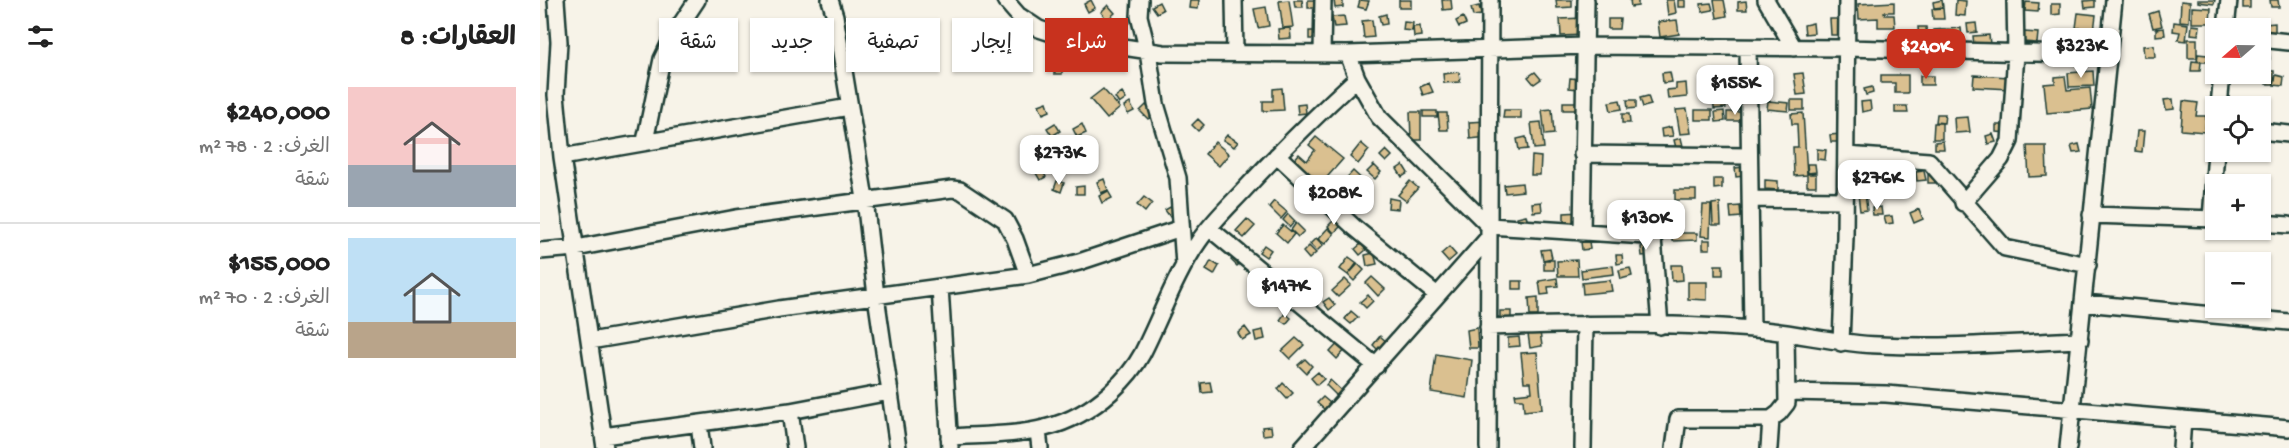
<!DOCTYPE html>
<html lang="ar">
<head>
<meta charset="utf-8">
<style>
  body { margin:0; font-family:"Gochi Hand","Playpen Sans Arabic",sans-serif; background:#f6f6f6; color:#222; direction:rtl; height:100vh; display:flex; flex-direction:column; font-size:22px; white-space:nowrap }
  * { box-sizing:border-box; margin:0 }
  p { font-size:20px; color:#767676 }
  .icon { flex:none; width:33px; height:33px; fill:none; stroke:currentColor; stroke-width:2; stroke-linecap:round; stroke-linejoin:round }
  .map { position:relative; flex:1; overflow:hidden; direction:ltr }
  .side { display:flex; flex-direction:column; background:#fff; width:540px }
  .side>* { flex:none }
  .hud { position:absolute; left:18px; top:18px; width:570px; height:54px; direction:rtl; display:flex; gap:12px }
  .needle { width:39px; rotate:250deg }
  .tools { position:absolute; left:1665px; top:18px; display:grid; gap:12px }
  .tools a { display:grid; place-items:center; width:66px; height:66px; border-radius:0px; background:#fff; box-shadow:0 2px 4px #0004; font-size:30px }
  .price { position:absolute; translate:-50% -51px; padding:0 14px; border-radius:12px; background:#fff; color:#222; font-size:20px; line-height:39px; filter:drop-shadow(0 2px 3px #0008) }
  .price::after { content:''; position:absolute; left:50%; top:36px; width:18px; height:14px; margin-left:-9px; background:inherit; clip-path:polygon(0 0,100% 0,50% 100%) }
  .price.on { background:#c8321e; color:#fff }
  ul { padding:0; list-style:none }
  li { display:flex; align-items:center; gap:18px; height:150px; padding:0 24px }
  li+li { border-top:2px solid #e0e0e0 }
  li span { display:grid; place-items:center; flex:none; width:168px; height:120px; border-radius:0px; color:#555 }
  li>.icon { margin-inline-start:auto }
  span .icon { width:72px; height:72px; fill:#fffc; stroke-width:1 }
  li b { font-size:26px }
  h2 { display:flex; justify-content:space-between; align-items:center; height:72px; padding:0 24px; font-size:26px }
  .tag { padding:0 21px; border-radius:0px; background:#fff; box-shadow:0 2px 4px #0004; font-size:21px; line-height:54px }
  .tag.on { background:#c8321e; color:#fff }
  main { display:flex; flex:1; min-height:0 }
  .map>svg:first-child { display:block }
  .building { fill:#dac090; stroke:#1f3d34; stroke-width:1.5 }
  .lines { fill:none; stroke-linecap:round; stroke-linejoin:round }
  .street-casing { stroke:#1f3d34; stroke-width:20 }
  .street { stroke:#f7f3e8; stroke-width:15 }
</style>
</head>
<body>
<main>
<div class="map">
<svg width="1749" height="448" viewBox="0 0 1749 448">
  <rect width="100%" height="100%" fill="#f7f3e8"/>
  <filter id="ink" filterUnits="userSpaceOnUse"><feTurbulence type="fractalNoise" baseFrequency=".0167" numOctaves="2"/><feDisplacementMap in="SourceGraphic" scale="12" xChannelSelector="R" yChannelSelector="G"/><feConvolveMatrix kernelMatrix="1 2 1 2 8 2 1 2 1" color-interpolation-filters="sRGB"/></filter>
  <g filter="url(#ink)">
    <path class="building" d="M551 0 555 8 548 12 544 4Z
      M650 0H659L658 9 649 8Z
      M749 0 753 27 743 28 739 1Z
      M754 0H762L763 7H755Z
      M768 0H777V8H768Z
      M794 0H803V7L795 8Z
      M820 0 829 1 826 9 818 7Z
      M859 0H871V8H859Z
      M902 0H911L912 9 903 10Z
      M1016 0H1032V7L1017 8Z
      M1090 0H1098V6L1091 7Z
      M1126 0H1134L1136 13 1128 15Z
      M1138 0H1145V7H1138Z
      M1174 0H1184L1187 16 1177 18Z
      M1402 0 1403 7 1394 8 1393 2Z
      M1416 0 1426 1 1425 16 1415 15Z
      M1555 0V7L1545 8 1544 1Z
      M1658 0H1675L1674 4 1658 2Z
      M1703 0H1710V8H1703Z
      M1730 0H1738L1739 7H1731Z
      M1206 1 1207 10H1198V2Z
      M1641 1 1650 2 1649 22 1640 21Z
      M619 2 623 10 617 13 612 6Z
      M1354 2V12H1344L1345 15H1354L1355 27H1338V18L1319 19 1318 4Z
      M1486 2 1499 3 1498 12 1485 11Z
      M1171 3 1173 10 1162 12 1161 4Z
      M1511 4H1520V14L1511 15Z
      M568 5 575 13 567 20 561 12Z
      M939 6 941 15 933 16 931 8Z
      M726 7 729 26 718 28 714 9Z
      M1652 7 1671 8 1670 23H1652Z
      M1403 8 1404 19H1393L1392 9Z
      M1618 11 1622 26 1613 28 1609 14Z
      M1538 13 1556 15 1553 39 1541 37 1542 28H1536Z
      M846 14 847 24 841 25 839 16Z
      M804 16 806 26 794 27 792 17Z
      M923 17 926 24 919 27 916 21Z
      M1043 18 1044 35 1021 36 1020 19Z
      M1068 19H1080L1079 29H1068Z
      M1290 19H1298V35H1291Z
      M832 20 834 37 824 38 822 21Z
      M1137 20 1139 34 1120 37 1118 22Z
      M864 22 873 23 872 31 863 30Z
      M1634 22 1648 24 1646 41 1638 40 1640 32 1633 31Z
      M1273 23 1274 33 1265 34 1264 25Z
      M1436 23 1437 32 1428 33 1427 24Z
      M1735 23V32H1726L1725 24Z
      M1652 25 1660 26 1659 35 1651 34Z
      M880 26 881 36 874 37 873 27Z
      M1378 27H1386L1387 39H1379Z
      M750 28 751 38 739 39 738 29Z
      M1421 28 1422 39 1395 42 1394 30Z
      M1624 28 1625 35 1616 36V29Z
      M769 31H777V39H769Z
      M1366 31 1367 38 1356 39 1355 32Z
      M1484 32 1498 33 1497 43 1483 42Z
      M1449 35 1450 44 1434 46 1433 36Z
      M1648 39H1657V58H1648Z
      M1614 45 1615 57H1604L1603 46Z
      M1729 51 1730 59 1722 60 1720 52Z
      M1658 54 1676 56V63L1657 61Z
      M1652 61 1661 62 1660 71H1651Z
      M514 64H522V74H514Z
      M1553 71 1554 86 1529 87 1528 73Z
      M1726 71H1734V84H1726Z
      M919 72 920 82 904 83 903 74Z
      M995 72 1001 79 994 84 988 77Z
      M1130 72 1132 82 1123 83 1122 73Z
      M1263 73 1266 94 1257 95 1254 74Z
      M1712 74H1721L1722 82H1712Z
      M1341 75H1368V93H1355V83H1341Z
      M1434 75 1470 77V89L1433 87Z
      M1736 75 1744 77 1743 86 1734 85Z
      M1380 76H1393V85H1380Z
      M1525 76 1527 90 1550 88 1552 109 1507 113 1504 84 1515 83V77Z
      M1196 77 1197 86 1187 87 1186 78Z
      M1030 78 1040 79 1039 89 1029 88Z
      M889 83 893 92 883 95 880 87Z
      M1146 83 1147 97 1128 99 1127 90 1136 89V84Z
      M1185 83 1186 108 1174 109 1173 84Z
      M1332 87 1333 93 1326 95 1324 89Z
      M742 88 744 110 723 111V101H733V89Z
      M563 89 580 108 567 119 550 99Z
      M582 93 586 99 579 104 575 98Z
      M1108 96 1111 105 1103 107 1100 98Z
      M1209 99V109L1192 110 1191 100Z
      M1633 99 1634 109 1626 110 1624 100Z
      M1080 100 1082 109 1071 111 1069 102Z
      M1087 100H1096V108L1088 109Z
      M1251 100H1264V110H1251Z
      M1228 101 1249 103 1248 111 1227 109Z
      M1330 101 1331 110 1322 112 1321 102Z
      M1643 101 1658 103 1656 116H1666L1665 132 1641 130Z
      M507 102 510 111 503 114 499 105Z
      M1023 102H1043V110H1023Z
      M590 103 594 111 588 114 584 107Z
      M765 104 766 113 758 114 757 105Z
      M606 105 614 113 608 119 600 111Z
      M1355 106H1367L1368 113H1355Z
      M1012 109 1014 134 1005 135 1002 110Z
      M1147 109 1151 133 1140 134 1136 110Z
      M964 110H981V118H963Z
      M1155 110H1172V120H1155Z
      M883 111H897V117H883Z
      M1184 111 1185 121 1176 122 1175 112Z
      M870 112H881V140H871Z
      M1187 112H1203V121H1187Z
      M898 113H907L908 130H900Z
      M1263 113 1267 175 1254 176 1253 147H1258L1257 124H1252L1251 114Z
      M1082 114H1089L1090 123H1082Z
      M1397 114H1405L1404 123 1396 122Z
      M1428 117 1430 132 1415 133 1414 118Z
      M658 119 664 125 658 131 652 125Z
      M947 121 948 137 930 139 929 122Z
      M1001 122 1004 148 994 149 991 123Z
      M515 123 520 131 512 136 507 128Z
      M1394 123H1402V139H1393Z
      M542 124 546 133 537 137 533 129Z
      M1456 125H1469V133L1456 132Z
      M1131 127 1133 136 1122 137 1121 129Z
      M1597 131H1604L1602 152 1595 151Z
      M1301 134 1302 142H1291L1290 135Z
      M1453 134 1456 142 1448 144 1446 136Z
      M687 135 698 142 694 147 683 140Z
      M776 137 803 159 781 184 753 161 759 154 767 161 775 150 769 145Z
      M986 137 988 149 979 150 977 139Z
      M1141 138 1143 146 1136 148 1134 140Z
      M1403 141 1404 149H1395V142Z
      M675 142 689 154 679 166 665 154Z
      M821 143 829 150 818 164 810 157Z
      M529 144 532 153 522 156 519 146Z
      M1539 144 1541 152 1533 153 1531 146Z
      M1487 146H1506L1507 176 1489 177Z
      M1277 149 1286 150 1285 160 1277 159Z
      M846 150 852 156 846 162 840 156Z
      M992 156 1001 157 1000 175H991Z
      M1267 164H1275L1276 172 1268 173Z
      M834 165 841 172 835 179 827 172Z
      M863 165 868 173 862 177 857 169Z
      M1203 167 1204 176 1196 177 1195 168Z
      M1388 169H1395V183H1388Z
      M502 170 506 177 500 180 496 173Z
      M813 171 829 186 818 198 802 183Z
      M1384 171 1386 180 1377 181 1376 172Z
      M1267 174H1276V186H1267Z
      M564 179 568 190 561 193 557 182Z
      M1174 179H1182V188L1174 189Z
      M1225 180 1238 181V190L1225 189Z
      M517 181 524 183 521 192 514 189Z
      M870 181 878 188 866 201 858 195Z
      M982 183 983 191 965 193 964 185Z
      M1349 185 1351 193 1344 195 1342 186Z
      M544 186V194H536V187Z
      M1135 190H1156V200H1135Z
      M568 191 572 198 562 203 559 196Z
      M1325 193 1327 210 1320 211 1318 194Z
      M604 197 612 203 605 212 597 205Z
      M849 198 859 200 858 209 848 208Z
      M734 201 747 212 741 219 729 207Z
      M1001 202 1002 211 993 212 992 203Z
      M1180 203 1181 225H1173L1172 204Z
      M1163 205H1171L1170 237 1161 236Z
      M632 206 636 212 630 217 625 210Z
      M1200 206 1201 217 1191 218 1190 207Z
      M1341 207 1342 215H1333L1332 208Z
      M1379 209 1383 219 1374 223 1370 213Z
      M1041 212 1042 223 1024 224V213Z
      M748 214 755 221 750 227 743 220Z
      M986 215 988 223 978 225 977 217Z
      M1352 216 1353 223 1346 224 1344 217Z
      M707 219 715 226 704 238 696 231Z
      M794 220 801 226 794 233 788 226Z
      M756 223 764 231 758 237 751 230Z
      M743 225 754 234 747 243 736 233Z
      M788 228 794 234 785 244 778 239Z
      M1132 233H1157V240L1132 241Z
      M776 238 783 245 777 251 770 244Z
      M1163 240H1170V249H1163Z
      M1049 241 1050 249 1042 250 1041 242Z
      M821 244 826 250 820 255 815 249Z
      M724 245 731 250 726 257 719 252Z
      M1109 245 1111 255 1102 256 1101 247Z
      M769 246 776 253 769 259 763 252Z
      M909 247 916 255 908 262 901 254Z
      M1010 249 1012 258 1003 260 1001 250Z
      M834 253 837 264 827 266 825 255Z
      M697 254 703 260 697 266 691 260Z
      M1076 255H1082L1083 263 1077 264Z
      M809 257 817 263 808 275 800 269Z
      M1004 260H1014V270H1004Z
      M1037 260 1038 276H1018L1017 261Z
      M671 261 679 266 674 275 666 270Z
      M818 264 824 270 814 281 808 275Z
      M1131 265H1142L1143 280 1132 281Z
      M1175 265H1183V275H1175Z
      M1073 266 1074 274 1042 278 1041 270Z
      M1090 268 1092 276 1081 279 1079 270Z
      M832 277 845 289 838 296 826 283Z
      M1017 278 1018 286 1008 287 1009 294 1001 295 999 281Z
      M805 279 811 285 798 297 792 291Z
      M1070 280 1072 291 1043 294 1042 283Z
      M972 281H982V289H972Z
      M1148 282H1167V300L1148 299Z
      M828 295 833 301 826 308 820 302Z
      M998 297V316H990L989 298Z
      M789 298 795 305 789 310 783 302Z
      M811 311 818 317 811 324 805 319Z
      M960 311H971V318H960Z
      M745 313 751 318 746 324 740 320Z
      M705 327 711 335 702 340 698 333Z
      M937 328 938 348H929L927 330Z
      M723 330 725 339 716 341 714 332Z
      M1000 332 1002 346 990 348 988 334Z
      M840 336 848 343 840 352 833 345Z
      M979 337 980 346 968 347V338Z
      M756 338 764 345 750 359 742 351Z
      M801 340 808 347 797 359 790 352Z
      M997 352 1002 409 984 411 983 399H976L975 394 992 392 991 382H984L981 353Z
      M896 354 932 360 927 398 891 392Z
      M765 359 772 366 766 373 758 365Z
      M778 372 784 379 777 385 771 378Z
      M790 380 807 396 802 401 786 385Z
      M670 382 672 392 662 393 661 383Z
      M743 383 753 393 747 399 738 389Z
      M783 397 797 409 791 415 777 403Z
      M731 426 732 434 723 435 722 427Z"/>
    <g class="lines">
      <defs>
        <path id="street" d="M16 0 19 42 16 95 22 157 65 448
          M290 0 295 16 325 199 336 296 358 448
          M465 0 478 15 499 29 530 39 623 53 808 54 1045 46 1306 48 1567 55
          M600 0 599 16 608 52 616 104 638 178 644 265
          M694 0 695 53
          M1226 0 1254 48
          M1686 28 1689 0
          M1720 39 1749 42
          M1208 48 1212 329
          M782 53 783 0
          M808 54 817 78 839 117 949 226 1106 236 1113 238 1120 326
          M1679 106 1682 74
          M1720 131 1749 134
          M105 141 122 59 133 36 157 0
          M1042 154 1209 156
          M737 155 815 228 897 295
          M1306 155 1389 161 1465 248 1548 265
          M22 157 309 107
          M1210 199 1305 200
          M1423 203 1461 159 1470 141 1476 53 1475 0
          M1551 215 1676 219
          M1671 219 1676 152
          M1720 223 1749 225
          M669 228 836 366
          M1042 233 1046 0
          M0 251 36 248 196 218 412 189 420 190 465 220 475 239 488 275
          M400 287 410 448
          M1544 303 1749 322
          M948 327C1036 324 1125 322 1213 329 1256 332 1296 344 1339 345 1406 348 1473 343 1540 340
          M50 341 239 309 488 275 539 262 641 228
          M1301 343 1305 237 1307 0
          M1248 392 1346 394 1749 428
          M250 411 255 448
          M159 424 162 448
          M498 431 500 448
          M63 436 250 411 350 392
          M409 437C472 433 520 438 571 392 583 381 594 369 602 354 621 317 635 275 659 241 672 222 689 206 704 190 740 151 778 114 817 78
          M762 448 949 237
          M948 448 950 0
          M1043 448 1045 324
          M1134 448 1138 419H1231
          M1229 448 1231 419 1239 413 1247 403 1246 333
          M1528 448 1574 0
          M1641 448 1643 419"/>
      </defs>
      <use href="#street" class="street-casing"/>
      <use href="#street" class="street"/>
    </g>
  </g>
</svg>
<div class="tools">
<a><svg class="needle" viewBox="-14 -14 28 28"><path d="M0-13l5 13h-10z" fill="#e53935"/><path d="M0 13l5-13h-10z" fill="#767676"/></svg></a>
<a><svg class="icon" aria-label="locate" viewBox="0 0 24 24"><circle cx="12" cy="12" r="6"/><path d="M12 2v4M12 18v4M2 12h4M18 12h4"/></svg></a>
<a>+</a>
<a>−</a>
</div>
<b class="price" style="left:1541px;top:79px">$323K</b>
<b class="price on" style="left:1386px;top:80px">$240K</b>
<b class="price" style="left:1195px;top:116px">$155K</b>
<b class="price" style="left:519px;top:186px">$273K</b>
<b class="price" style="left:1337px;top:211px">$276K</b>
<b class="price" style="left:794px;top:226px">$208K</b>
<b class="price" style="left:1106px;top:251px">$130K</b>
<b class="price" style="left:745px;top:319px">$147K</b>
<div class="hud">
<a class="tag on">شراء</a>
<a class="tag">إيجار</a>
<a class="tag">تصفية</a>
<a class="tag">جديد</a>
<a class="tag">شقة</a>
</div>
</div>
<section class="side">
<h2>العقارات: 8<svg class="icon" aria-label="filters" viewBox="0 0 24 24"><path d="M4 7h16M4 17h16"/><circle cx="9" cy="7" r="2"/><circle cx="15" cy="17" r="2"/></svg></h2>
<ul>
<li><span style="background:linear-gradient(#f6c9c9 65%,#9aa5b1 0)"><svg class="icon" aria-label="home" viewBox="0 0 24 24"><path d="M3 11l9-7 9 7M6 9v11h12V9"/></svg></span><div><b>$240,000</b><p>الغرف: 2 · 78 m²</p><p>شقة</p></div></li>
<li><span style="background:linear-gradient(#bfe0f5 70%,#b9a48a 0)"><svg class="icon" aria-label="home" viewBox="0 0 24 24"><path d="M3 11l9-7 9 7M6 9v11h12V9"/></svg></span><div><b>$155,000</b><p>الغرف: 2 · 70 m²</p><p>شقة</p></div></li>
</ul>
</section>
</main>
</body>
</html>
